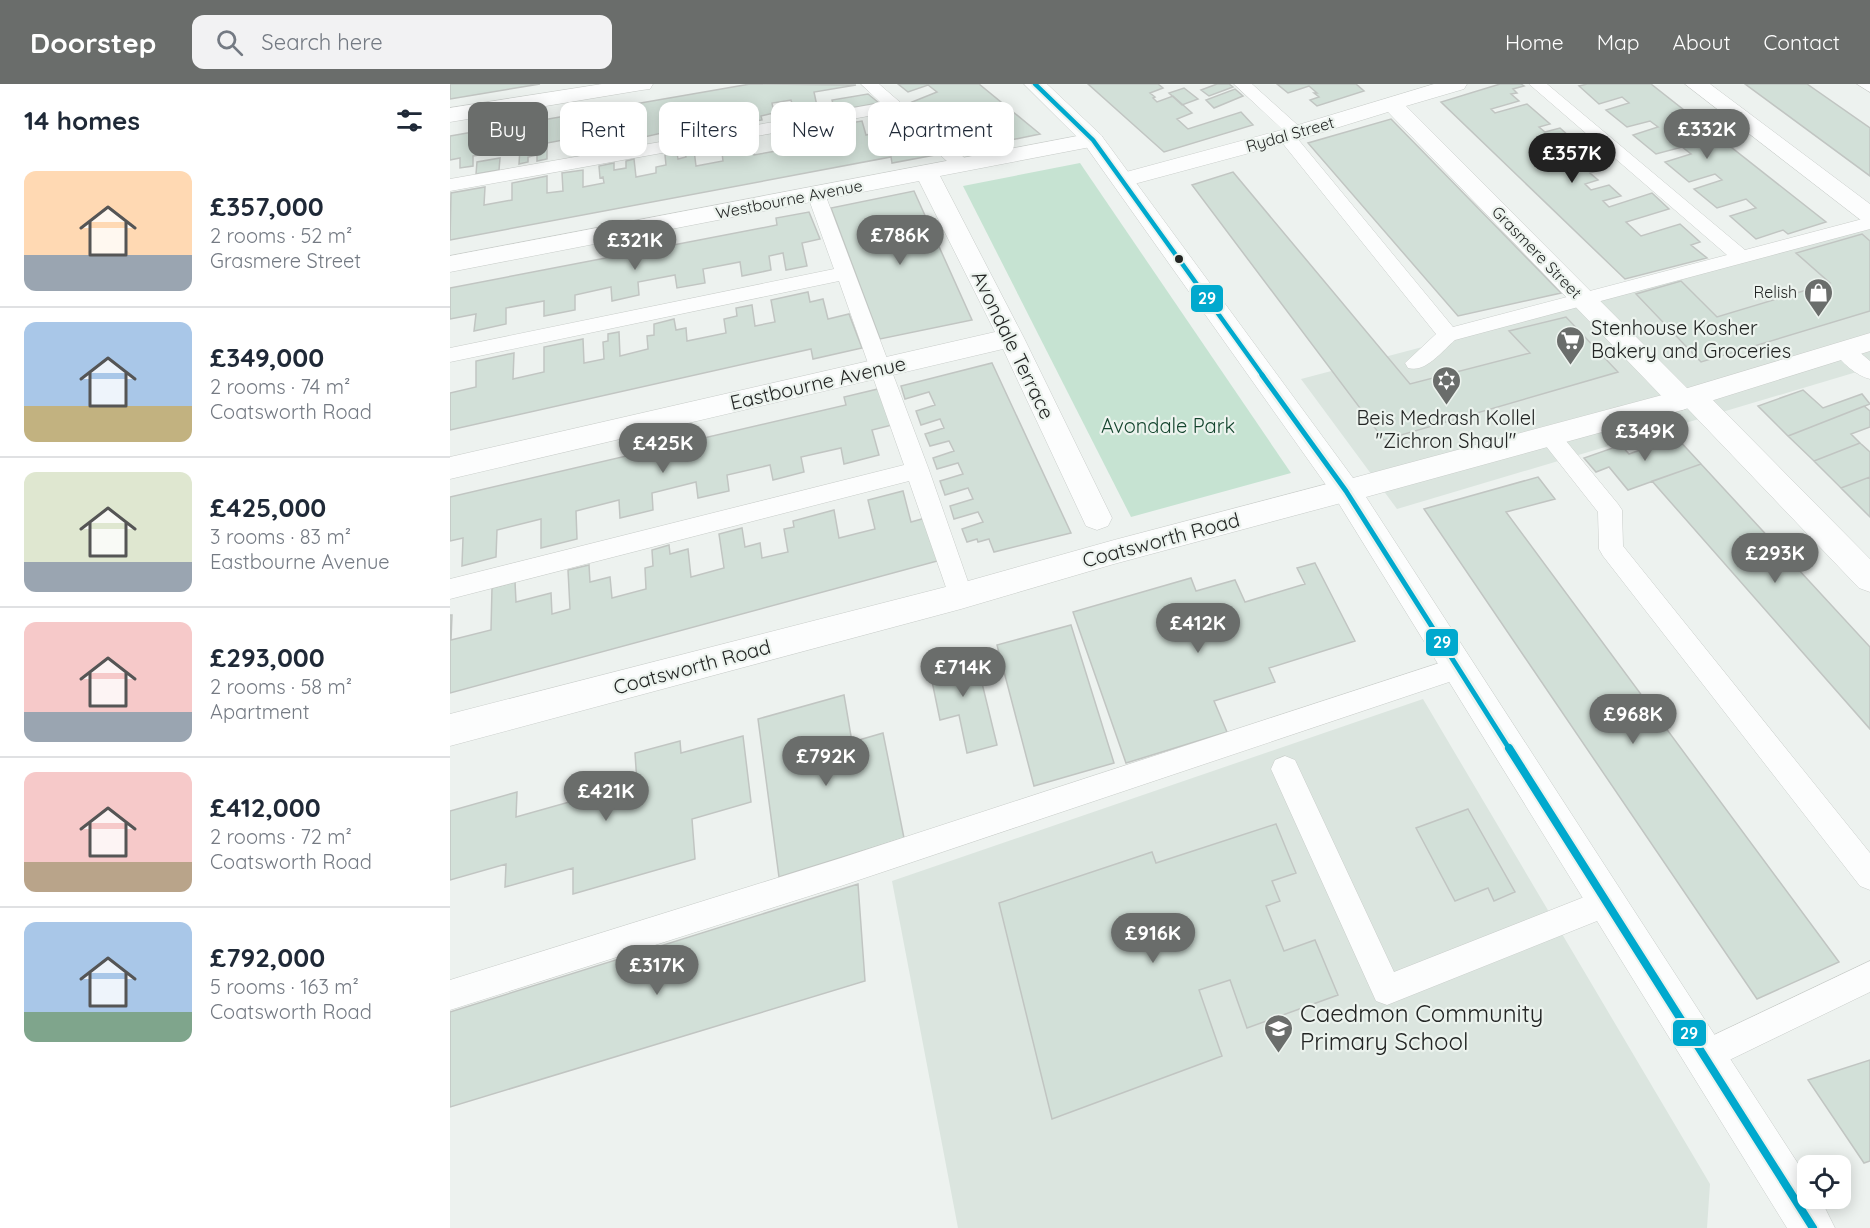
<!DOCTYPE html>
<html lang="en">
<head>
<meta charset="utf-8">
<style>
  body { margin:0; font-family:Quicksand,sans-serif; background:#f2f2f3; color:#1f2937; height:100vh; display:flex; flex-direction:column; font-size:22px; white-space:nowrap }
  * { box-sizing:border-box; margin:0 }
  p { font-size:20px; color:#747a83 }
  .icon { flex:none; width:33px; height:33px; fill:none; stroke:currentColor; stroke-width:2; stroke-linecap:round; stroke-linejoin:round }
  .map { position:relative; flex:1; overflow:hidden }
  .details { display:flex; flex-direction:column; background:#fff; width:450px }
  .details>* { flex:none }
  .top-card { position:absolute; left:18px; top:18px; width:570px; height:54px; display:flex; gap:12px }
  .buttons { position:absolute; left:1347px; top:1071px; display:grid; gap:12px }
  .buttons a { display:grid; place-items:center; width:54px; height:54px; border-radius:12px; background:#fff; box-shadow:0 3px 15px #0003; font-size:30px }
  .price { position:absolute; translate:-50% -51px; padding:0 14px; border-radius:21px; background:#6a6d6b; color:#fff; font-size:20px; line-height:39px; filter:drop-shadow(0 2px 3px #0008) }
  .price::after { content:''; position:absolute; left:50%; top:36px; width:18px; height:14px; margin-left:-9px; background:inherit; clip-path:polygon(0 0,100% 0,50% 100%) }
  .price.active { background:#222; color:#fff }
  ul { padding:0; list-style:none }
  li { display:flex; align-items:center; gap:18px; height:150px; padding:0 24px }
  li+li { border-top:2px solid #e0e1e3 }
  li span { display:grid; place-items:center; flex:none; width:168px; height:120px; border-radius:12px; color:#555 }
  li>.icon { margin-inline-start:auto }
  span .icon { width:72px; height:72px; fill:#fffc; stroke-width:1 }
  li b { font-size:26px }
  h2 { display:flex; justify-content:space-between; align-items:center; height:72px; padding:0 24px; font-size:26px }
  .tag { padding:0 21px; border-radius:12px; background:#fff; box-shadow:0 3px 15px #0003; font-size:21px; line-height:54px }
  .tag.active { background:#6a6d6b; color:#fff }
  header { display:flex; align-items:center; gap:36px; box-sizing:border-box; height:84px; padding:0 30px; background:#6a6d6b; color:#fff }
  header strong { font-size:28px }
  nav { display:flex; gap:33px; margin-inline-start:auto; font-size:21px }
  .search { width:420px; height:54px; background:#f2f2f3; display:flex; align-items:center; gap:15px; box-sizing:border-box; padding:0 21px; border-radius:12px; color:#747a83; font-size:22px }
  main { display:flex; flex:1; min-height:0 }
  .map>svg:first-child { display:block }
  .built { fill:#dbe5df }
  .green { fill:#c6e3d2 }
  .building { fill:#d2e0d8; stroke:#c1c5c2; stroke-width:1.5 }
  .lines { fill:none; stroke-linecap:round; stroke-linejoin:round }
  .lane-casing { stroke:#c9cdca; stroke-width:1 }
  .street-casing { stroke:#c9cdca; stroke-width:1 }
  .secondary-casing { stroke:#c9cdca; stroke-width:1 }
  .lane { fill:#fcfdfd; fill-rule:evenodd }
  .street { fill:#fcfdfd; fill-rule:evenodd }
  .secondary { fill:#fcfdfd; fill-rule:evenodd }
  .bus-1-far2-casing { stroke:#ecf3ee; stroke-width:8 }
  .bus-1-far1-casing { stroke:#ecf3ee; stroke-width:10 }
  .bus-1-casing { stroke:#ecf3ee; stroke-width:12 }
  .bus-1-far2 { stroke:#00a9ce; stroke-width:4.5 }
  .bus-1-far1 { stroke:#00a9ce; stroke-width:5 }
  .bus-1 { stroke:#00a9ce; stroke-width:8 }
  .bus-dot { fill:#232524; stroke:#ecf3ee; stroke-width:2 }
  .labels { text-anchor:middle; stroke-width:4.5; stroke-linejoin:round; paint-order:stroke }
  .far-street-label { font-size:16px; fill:#232524; stroke:#ecf3ee }
  .far-poi-label { font-size:16px; fill:#232524; stroke:#ecf3ee; text-anchor:end }
  .poi-label { font-size:20px; fill:#232524; stroke:#ecf3ee; text-anchor:start }
  .street-label { font-size:20px; fill:#232524; stroke:#ecf3ee }
  .park-label { font-size:20px; fill:#14452e; stroke:#ecf3ee }
  .near-poi-label { font-size:24px; fill:#232524; stroke:#ecf3ee; text-anchor:start }
  .line-badge { stroke:#ecf3ee; stroke-width:2 }
  .badge-label { font-size:16px; text-anchor:middle; font-weight:bold; fill:#fff }
</style>
</head>
<body>
<header>
<strong>Doorstep</strong>
<div class="search"><svg class="icon" aria-label="search" viewBox="0 0 24 24"><circle cx="10" cy="10" r="6"/><path d="M15 15l6 6"/></svg>Search here</div>
<nav><a>Home</a><a>Map</a><a>About</a><a>Contact</a></nav>
</header>
<main>
<section class="details">
<h2>14 homes<svg class="icon" aria-label="filters" viewBox="0 0 24 24"><path d="M4 7h16M4 17h16"/><circle cx="9" cy="7" r="2"/><circle cx="15" cy="17" r="2"/></svg></h2>
<ul>
<li><span style="background:linear-gradient(#ffd9b3 70%,#9aa5b1 0)"><svg class="icon" aria-label="home" viewBox="0 0 24 24"><path d="M3 11l9-7 9 7M6 9v11h12V9"/></svg></span><div><b>£357,000</b><p>2 rooms · 52 m²</p><p>Grasmere Street</p></div></li>
<li><span style="background:linear-gradient(#a9c7e8 70%,#c2b280 0)"><svg class="icon" aria-label="home" viewBox="0 0 24 24"><path d="M3 11l9-7 9 7M6 9v11h12V9"/></svg></span><div><b>£349,000</b><p>2 rooms · 74 m²</p><p>Coatsworth Road</p></div></li>
<li><span style="background:linear-gradient(#dfe7d0 75%,#9aa5b1 0)"><svg class="icon" aria-label="home" viewBox="0 0 24 24"><path d="M3 11l9-7 9 7M6 9v11h12V9"/></svg></span><div><b>£425,000</b><p>3 rooms · 83 m²</p><p>Eastbourne Avenue</p></div></li>
<li><span style="background:linear-gradient(#f6c9c9 75%,#9aa5b1 0)"><svg class="icon" aria-label="home" viewBox="0 0 24 24"><path d="M3 11l9-7 9 7M6 9v11h12V9"/></svg></span><div><b>£293,000</b><p>2 rooms · 58 m²</p><p>Apartment</p></div></li>
<li><span style="background:linear-gradient(#f6c9c9 75%,#b9a48a 0)"><svg class="icon" aria-label="home" viewBox="0 0 24 24"><path d="M3 11l9-7 9 7M6 9v11h12V9"/></svg></span><div><b>£412,000</b><p>2 rooms · 72 m²</p><p>Coatsworth Road</p></div></li>
<li><span style="background:linear-gradient(#a9c7e8 75%,#7fa58c 0)"><svg class="icon" aria-label="home" viewBox="0 0 24 24"><path d="M3 11l9-7 9 7M6 9v11h12V9"/></svg></span><div><b>£792,000</b><p>5 rooms · 163 m²</p><p>Coatsworth Road</p></div></li>
</ul>
</section>
<div class="map">
<svg width="1420" height="1144" viewBox="0 0 1420 1144">
  <rect width="100%" height="100%" fill="#edf2ef"/>
  <path class="built" d="M1420 145V284L947 425 851 295Z
    M973 615 1260 1100 1257 1144H508L442 797Z"/>
  <path class="green" d="M630 79 841 389 681 433 513 102Z"/>
  <path class="building" d="M0 0H90L0 15Z
    M300 0 406 1 364 8 367 22 362 23 364 29 355 31 354 24 344 26 341 16 322 19 324 29 311 32 312 36 294 39 291 25 266 29 272 43 261 45 260 41 251 43 252 47 237 50 235 35 211 39 212 49 194 53 195 58 182 60 181 44 154 49V59L138 62 139 68 130 70 129 53 97 59V75L87 77V71L78 73V78L69 80 70 64 23 72V82L10 84V74L0 76V52Z
    M448 0H529L590 50 546 59 540 55 517 62 512 56 534 49 528 44 514 49 499 35 512 30 502 22 478 32 462 18 487 8 478 1 458 8Z
    M638 0H708L713 4 700 9 705 13 703 14 707 18 723 12 742 29 727 35 738 45 791 28 803 41 714 68Z
    M767 0H779L783 3 759 12 751 6Z
    M827 0H906L914 7 867 22 860 16 869 13 864 9H867L859 2 838 9Z
    M1050 0H1071L1074 2 1063 5 1067 9 1061 10 1069 17 1041 25 1045 29 1077 20 1100 40 1089 43 1095 48 1110 44 1119 52 1114 53 1150 86 1140 89 1148 96 1135 100 1141 106 1159 101 1171 112 1153 117 1159 123 1202 109 1219 125 1176 138 1191 152 1230 140 1250 158 1241 161 1257 174 1175 195 991 18Z
    M1137 0H1201L1376 138 1338 150 1333 146 1306 155 1280 132 1306 124 1296 115 1267 124 1244 105 1272 96 1265 90 1239 98 1215 78 1241 70 1232 63 1206 70 1183 51 1208 43 1200 37 1177 43 1156 26 1179 19 1172 13 1149 20 1129 2Z
    M1295 0H1357L1420 44V92Z
    M734 4 748 15 732 21 719 9Z
    M785 5 793 12 764 24 756 16Z
    M418 10 429 19 385 27 382 16Z
    M941 35 1111 209 1008 232 858 59Z
    M412 37 416 51 433 47 435 54 462 49 485 71 442 79 441 73 0 156 1 109 35 103 34 121 62 116V99L97 92V109L113 107 112 89 133 86V103L154 99 153 93 150 94 149 82 164 79V86L176 84V77L184 75 186 93 206 89V83L216 81 215 71 227 69 228 75 236 73 235 68 244 66 246 82 273 77 271 61 301 56 304 71 332 66 329 50 342 48 343 54 358 51 360 61 385 56 381 42Z
    M50 74 49 86 26 90 27 78Z
    M783 88 960 300 1080 269 1059 247 1116 233 1168 288 934 356 742 101Z
    M464 107 522 236 430 255 381 124Z
    M359 128 370 155 352 159 357 182 336 186 333 169 319 172 321 186 292 192 290 178 253 185 255 199 227 204 225 191 188 198 189 211 162 217 161 203 125 211V226L94 232V217L56 224V240L24 247 26 230 0 235V204L327 141 326 134Z
    M1412 150 1420 157V227L1251 278 1186 210 1231 197 1267 233 1380 199 1346 169Z
    M358 208 360 218 373 215 378 235 399 230 412 264 363 275 361 265 0 346V309L26 303V277L64 269 63 295 94 288V263L133 255 134 279 154 275 153 258 158 257V250L169 248 170 272 198 265 197 252 204 251V240L224 235 226 246 236 244 237 257 276 249 274 235 287 232 286 224 302 221 305 242 325 238 321 216Z
    M542 279 621 449 544 468 539 455 528 458 527 455 517 458 512 445 533 438 528 428 504 435 500 422 523 415 518 404 495 411 490 397 513 390 508 379 487 385 483 374 504 367 499 357 480 362 475 350 494 344 490 335 471 341 466 327 485 321 479 308 455 315 451 302Z
    M428 305 442 341 422 346 429 371 394 380 391 364 351 373 354 388 323 396 320 381 277 391 279 407 248 414 246 398 202 409 203 426 170 434 169 416 126 427 127 455 91 464V435L47 446 46 473 12 482 13 454 0 457V413L396 321 394 313Z
    M1353 306 1373 324 1412 310 1420 320 1338 352 1308 322Z
    M1414 322 1420 327V343L1401 350 1410 359 1364 377 1338 352Z
    M1226 353 1251 380 1178 406 1159 383 1146 388 1134 374 1171 361 1179 370Z
    M1410 359 1420 368V393L1391 404 1364 377Z
    M1251 380 1420 563V645L1202 397Z
    M1088 393 1105 415 1056 428 1389 878 1307 915 974 425Z
    M1420 393V433L1391 404Z
    M453 407 461 438 479 433 491 476 0 609V531H2L1 556 41 546 42 504 65 498 66 518 101 509 102 530 120 525 118 486 139 481 140 498 160 493 162 514 196 505 195 484 203 482 202 466 219 461 220 470 238 465 241 493 274 484 269 450 292 444 295 463 310 459 312 474 338 468 334 445 344 443 343 437 384 426 389 454 425 445 418 416Z
    M865 479 905 557 819 584 825 598 764 617 777 648 676 679 623 528 741 494 746 507 785 496 795 518 855 500 847 484Z
    M621 541 664 679 584 702 547 561Z
    M524 566 547 661 517 669 509 631 490 636 478 578Z
    M394 611 402 658 433 649 454 754 329 793 308 635Z
    M293 652 301 718 242 735 245 775 123 810V784L55 803 56 780 0 796V727L67 708 66 733 187 699 185 669 230 657 231 669Z
    M1018 725 1065 808 1044 817 1038 804 1005 817 966 744Z
    M826 740 846 789 822 797 830 817 816 822 834 867 865 856 888 911 797 944 780 896 749 906 772 972 602 1035 549 819 702 768 706 779Z
    M408 800 415 897 0 1023V928Z
    M1420 976V1077L1414 1079 1358 996Z"/>
  <g class="lines">
    <defs>
      <path id="lane" d="M411 0H429L518 77 521 81 518 85H506L441 28 0 107V95L431 19Z
        M784 0H802L852 45 855 49 847 54 1003 243 1277 171 1079 0H1097L1295 166 1420 133V145L1005 256C992 267 976 289 958 284L955 279 986 250 830 56 827 52 834 47Z
        M1407 0H1420V8Z
        M366 104 372 106 375 110 479 386 523 512 520 519 511 522 502 519 499 512 459 397 0 515V495L454 381 389 197 0 278V264L384 185 357 110 360 106Z
        M1394 259 1401 261 1420 277V295C1407 292 1390 278 1384 266L1387 261Z
        M1099 344 1107 346 1168 420 1172 426 1173 462 1420 769V806L1410 802 1153 472 1149 465 1148 428 1088 352 1091 346Z
        M1008 573 1017 576 1021 584 1017 592 391 802 0 926V896L391 774Z
        M835 672 845 676 944 888 1157 804 1167 809 1172 819 1167 829 937 921 926 917 821 685 825 676Z
        M1420 877V908L1265 983 1254 988 1243 983 1238 972 1243 961Z"/>
      <path id="street" d="M152 0H203L200 5 192 6 0 38V24Z
        M984 0H1017L1014 5 956 22 1238 305 1243 303 1253 306 1420 475V508L1409 504 1237 324 1232 326 1222 323 938 28 844 57 673 103 665 101 661 96 665 91 828 47Z
        M1235 0H1260L1420 120V140L1412 137Z
        M643 49 651 51 654 56 651 61 490 92 574 254 662 434 658 442 647 446 636 442 553 265 0 395V373L545 248 469 97 0 188V172Z
        M896 395 906 399 911 407 906 415 664 480 511 525 0 662V630L511 499 664 456Z"/>
      <path id="secondary" d="M574 0H597L651 51 903 394 1231 306 1420 249V267L1232 326 916 413 1358 1095V1114H1370L1385 1144H1337L886 415 635 61Z"/>
    </defs>
    <use href="#lane" class="lane-casing"/>
    <use href="#street" class="street-casing"/>
    <use href="#secondary" class="secondary-casing"/>
    <use href="#lane" class="lane"/>
    <use href="#street" class="street"/>
    <use href="#secondary" class="secondary"/>
    <defs>
      <path id="bus-1-far2" d="M585 0 643 56 813 292"/>
      <path id="bus-1-far1" d="M812 291 896 407 1060 666"/>
      <path id="bus-1" d="M1059 664 1363 1144"/>
    </defs>
    <use href="#bus-1-far2" class="bus-1-far2-casing"/>
    <use href="#bus-1-far1" class="bus-1-far1-casing"/>
    <use href="#bus-1" class="bus-1-casing"/>
    <use href="#bus-1-far2" class="bus-1-far2"/>
    <use href="#bus-1-far1" class="bus-1-far1"/>
    <use href="#bus-1" class="bus-1"/>
  </g>
  <defs>
    <symbol id="shop-pin" viewBox="-11 -11 22 30"><path d="M0 17L-7.5 6A9.5 9.5 0 1 1 7.5 6Z" fill="#6a6d6b" stroke="#ecf3ee"/><path d="M-5-2.5h2.3a2.7 3.5 0 0 1 5.4 0H5L5.5 6h-11ZM-1.5-2.5h3a1.5 2.3 0 0 0-3 0Z" fill="#fff"/></symbol>
    <symbol id="supermarket-pin" viewBox="-11 -11 22 30"><path d="M0 17L-7.5 6A9.5 9.5 0 1 1 7.5 6Z" fill="#6a6d6b" stroke="#ecf3ee"/><path d="M-6-5.5h2.5l.6 2H6L4.5 2H-2.5L-4.4-4H-6ZM-1.5 3.2a1.3 1.3 0 1 0 .1 0ZM3 3.2a1.3 1.3 0 1 0 .1 0Z" fill="#fff"/></symbol>
    <symbol id="synagogue-pin" viewBox="-11 -11 22 30"><path d="M0 17L-7.5 6A9.5 9.5 0 1 1 7.5 6Z" fill="#6a6d6b" stroke="#ecf3ee"/><path d="M0-6.5L5.6 3.2H-5.6ZM0 6.5L5.6-3.2H-5.6Z" fill="#fff"/></symbol>
    <symbol id="school-pin" viewBox="-11 -11 22 30"><path d="M0 17L-7.5 6A9.5 9.5 0 1 1 7.5 6Z" fill="#6a6d6b" stroke="#ecf3ee"/><path d="M0-5L7-2L0 1L-7-2ZM-4 1L0 2.5L4 1V4Q0 6-4 4Z" fill="#fff"/></symbol>
  </defs>
  <g fill-rule="evenodd">
    <use href="#shop-pin" x="1352" y="192" width="33" height="45"/>
    <use href="#supermarket-pin" x="1104" y="240" width="33" height="45"/>
    <use href="#synagogue-pin" x="980" y="280" width="33" height="45"/>
    <use href="#school-pin" x="812" y="928" width="33" height="45"/>
  </g>
  <circle class="bus-dot" cx="729" cy="175" r="5"/>
  <g class="labels">
    <g class="far-street-label">
      <text transform="translate(840 50) rotate(-16)" y="6">Rydal Street</text>
      <text transform="translate(339 115) rotate(-11)" y="6">Westbourne Avenue</text>
      <text transform="translate(1087 168) rotate(46)" y="6">Grasmere Street</text>
    </g>
    <g class="far-poi-label">
      <text x="1347" y="214">Relish</text>
    </g>
    <g class="poi-label">
      <text x="1141" y="251">Stenhouse Kosher<tspan x="1141" dy="23">Bakery and Groceries</tspan></text>
      <text x="996" y="341" text-anchor="middle">Beis Medrash Kollel<tspan x="996" dy="23">"Zichron Shaul"</tspan></text>
    </g>
    <g class="street-label">
      <text transform="translate(563 261) rotate(64)" y="7">Avondale Terrace</text>
      <text transform="translate(368 299) rotate(-13)" y="7">Eastbourne Avenue</text>
      <text transform="translate(711 456) rotate(-15)" y="7">Coatsworth Road</text>
      <text transform="translate(242 583) rotate(-15)" y="7">Coatsworth Road</text>
    </g>
    <g class="park-label">
      <text x="718" y="349">Avondale Park</text>
    </g>
    <g class="near-poi-label">
      <text x="850" y="938">Caedmon Community<tspan x="850" dy="28">Primary School</tspan></text>
    </g>
  </g>
  <g class="line-badge">
    <rect x="740" y="200" width="34" height="29" rx="6" fill="#00a9ce"/>
    <rect x="975" y="544" width="34" height="29" rx="6" fill="#00a9ce"/>
    <rect x="1222" y="935" width="35" height="28" rx="6" fill="#00a9ce"/>
  </g>
  <g class="badge-label">
    <text x="757" y="220">29</text>
    <text x="992" y="564">29</text>
    <text x="1239" y="955">29</text>
  </g>
</svg>
<div class="buttons">
<a><svg class="icon" aria-label="locate" viewBox="0 0 24 24"><circle cx="12" cy="12" r="6"/><path d="M12 2v4M12 18v4M2 12h4M18 12h4"/></svg></a>
</div>
<b class="price" style="left:1257px;top:76px">£332K</b>
<b class="price active" style="left:1122px;top:100px">£357K</b>
<b class="price" style="left:450px;top:182px">£786K</b>
<b class="price" style="left:185px;top:187px">£321K</b>
<b class="price" style="left:1195px;top:378px">£349K</b>
<b class="price" style="left:213px;top:390px">£425K</b>
<b class="price" style="left:1325px;top:500px">£293K</b>
<b class="price" style="left:748px;top:570px">£412K</b>
<b class="price" style="left:513px;top:614px">£714K</b>
<b class="price" style="left:1183px;top:661px">£968K</b>
<b class="price" style="left:376px;top:703px">£792K</b>
<b class="price" style="left:156px;top:738px">£421K</b>
<b class="price" style="left:703px;top:880px">£916K</b>
<b class="price" style="left:207px;top:912px">£317K</b>
<div class="top-card">
<a class="tag active">Buy</a>
<a class="tag">Rent</a>
<a class="tag">Filters</a>
<a class="tag">New</a>
<a class="tag">Apartment</a>
</div>
</div>
</main>
</body>
</html>
